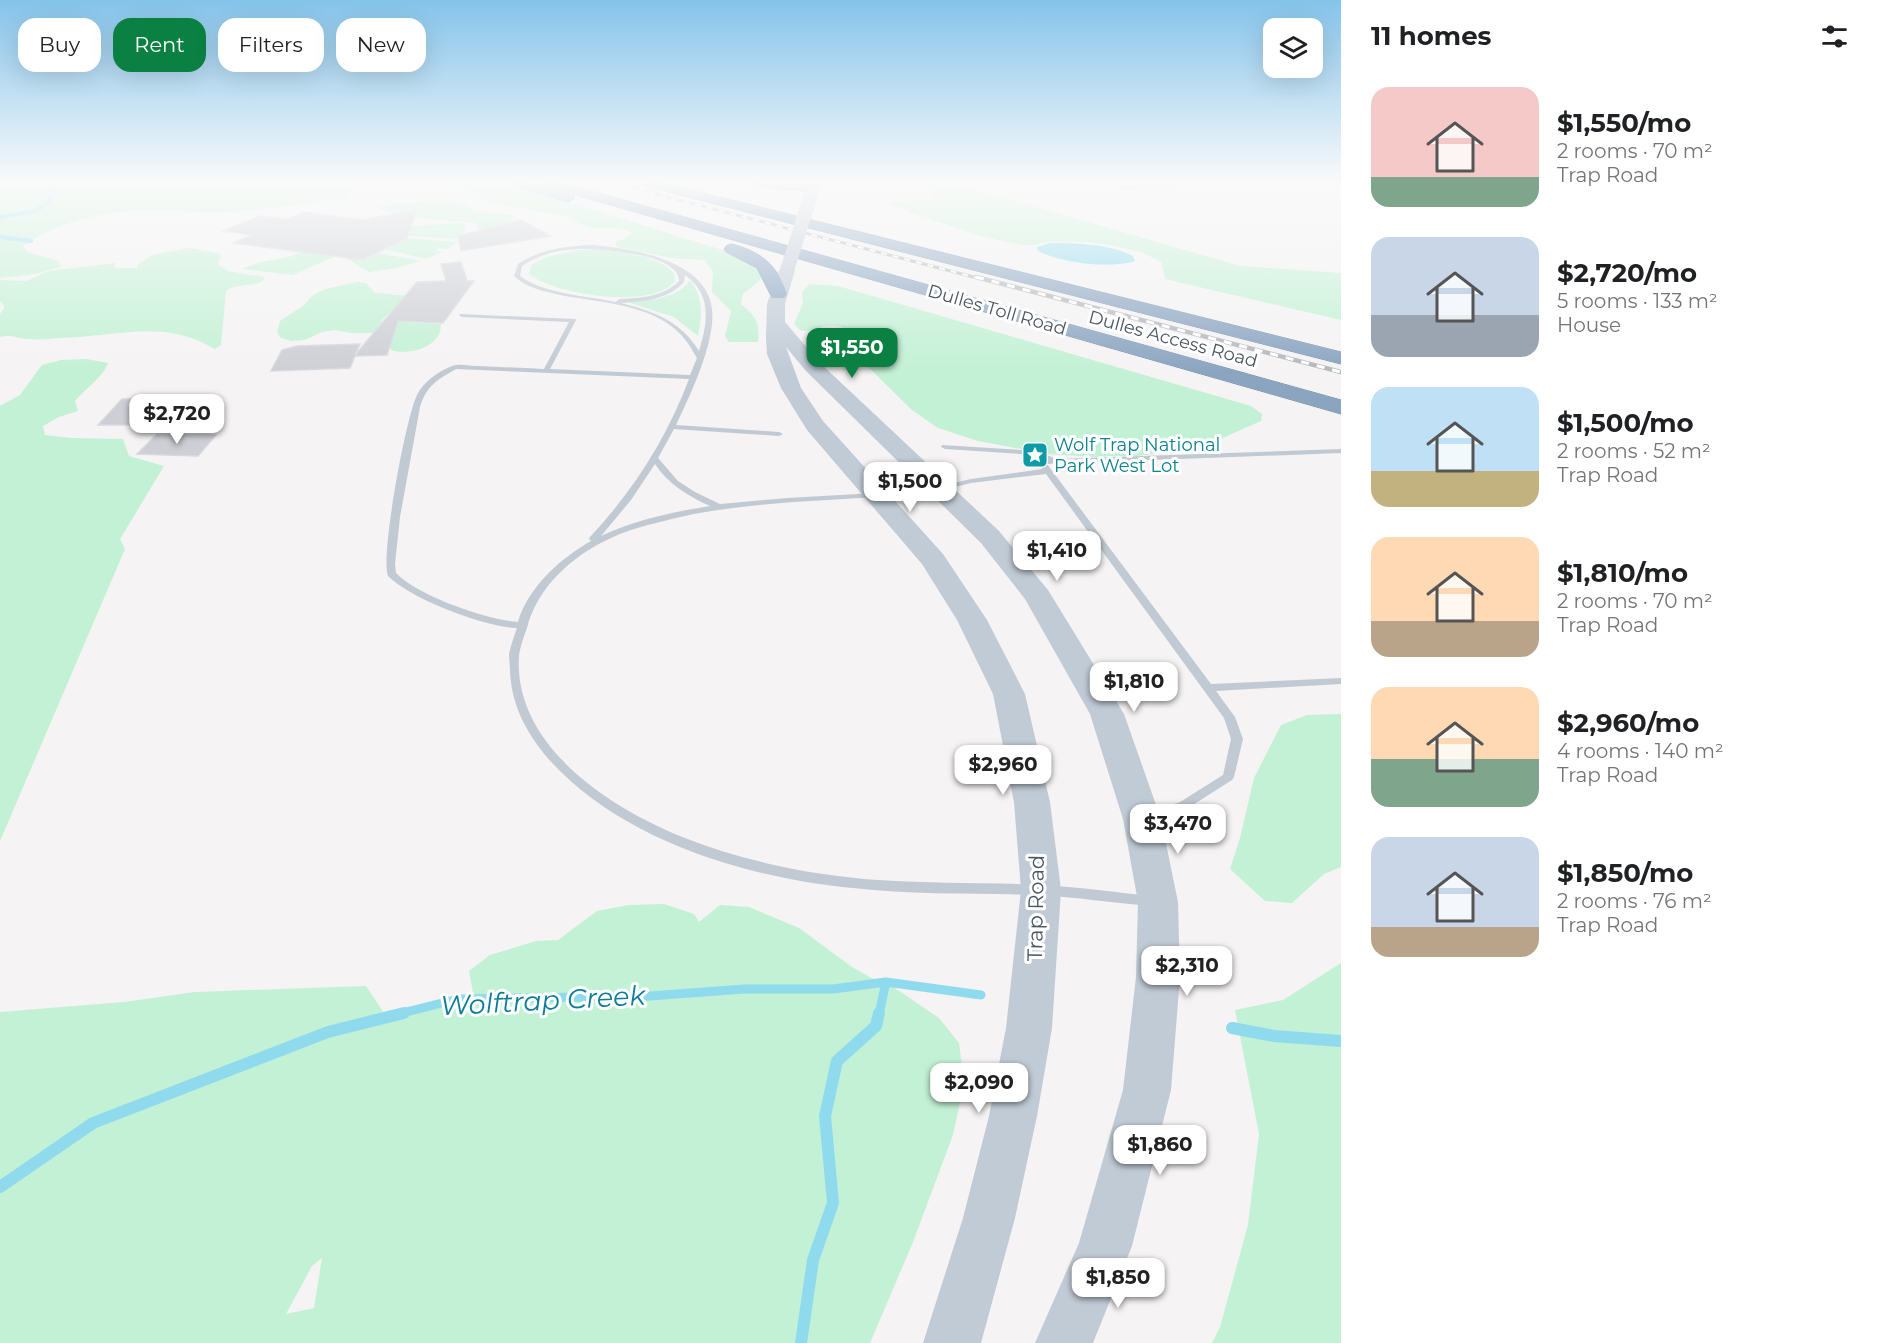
<!DOCTYPE html>
<html lang="en">
<head>
<meta charset="utf-8">
<style>
  body { margin:0; font-family:Montserrat,sans-serif; background:#f6f6f6; color:#202124; height:100vh; display:flex; flex-direction:column; font-size:22px; white-space:nowrap }
  * { box-sizing:border-box; margin:0 }
  p { font-size:20px; color:#757577 }
  .icon { flex:none; width:33px; height:33px; fill:none; stroke:currentColor; stroke-width:2; stroke-linecap:round; stroke-linejoin:round }
  .map { position:relative; flex:1; overflow:hidden }
  .panel { display:flex; flex-direction:column; background:#fff; width:540px }
  .panel>* { flex:none }
  .banner { position:absolute; left:18px; top:18px; width:570px; height:54px; display:flex; gap:12px }
  .tools { position:absolute; left:1263px; top:18px; display:grid; gap:12px }
  .tools a { display:grid; place-items:center; width:60px; height:60px; border-radius:12px; background:#fff; box-shadow:0 6px 24px #0002; font-size:30px }
  .price { position:absolute; translate:-50% -51px; padding:0 14px; border-radius:12px; background:#fff; color:#222; font-size:20px; line-height:39px; filter:drop-shadow(0 2px 3px #0008) }
  .price::after { content:''; position:absolute; left:50%; top:36px; width:18px; height:14px; margin-left:-9px; background:inherit; clip-path:polygon(0 0,100% 0,50% 100%) }
  .price.current { background:#0b8043; color:#fff }
  ul { padding:0; list-style:none }
  li { display:flex; align-items:center; gap:18px; height:150px; padding:0 30px }
  li span { display:grid; place-items:center; flex:none; width:168px; height:120px; border-radius:18px; color:#555 }
  li>.icon { margin-inline-start:auto }
  span .icon { width:72px; height:72px; fill:#fffc; stroke-width:1 }
  li b { font-size:26px }
  h2 { display:flex; justify-content:space-between; align-items:center; height:72px; padding:0 30px; font-size:26px }
  .pill { padding:0 21px; border-radius:18px; background:#fff; box-shadow:0 6px 24px #0002; font-size:21px; line-height:54px }
  .pill.current { background:#0b8043; color:#fff }
  main { display:flex; flex:1; min-height:0 }
  .map>svg:first-child { display:block }
  .green { fill:#c3f1d5; fill-rule:evenodd }
  .water { fill:#90daee }
  .lines { fill:none; stroke-linecap:round; stroke-linejoin:round }
  .stream-far2 { stroke:#90daee; stroke-width:4 }
  .stream-far1 { stroke:#90daee; stroke-width:9 }
  .stream { stroke:#90daee; stroke-width:12 }
  .building { fill:#cdcfd5; stroke:#d7d9de; stroke-width:1.5 }
  .highway-casing { stroke:#7690ad; stroke-width:1 }
  .lane { fill:#c1cad2; fill-rule:evenodd }
  .street { fill:#c1cad2; fill-rule:evenodd }
  .secondary { fill:#c1cbd6; fill-rule:evenodd }
  .highway { fill:#8ba5c1; fill-rule:evenodd }
  .rail-far1-casing { stroke:#b5b8bd; stroke-width:3 }
  .rail-casing { stroke:#b5b8bd; stroke-width:4.5 }
  .rail-far1 { stroke:#fff; stroke-width:2; stroke-dasharray:6; stroke-linecap:butt }
  .rail { stroke:#fff; stroke-width:3; stroke-dasharray:8; stroke-linecap:butt }
  .secondary-bridge { stroke:#c1cbd6; stroke-width:14 }
  .labels { text-anchor:middle; stroke-width:6; stroke-linejoin:round; paint-order:stroke }
  .far-street-label { font-size:18px; fill:#4a5661; stroke:#fff }
  .far-culture-label { font-size:18px; fill:#0d838f; stroke:#fff; text-anchor:start }
  .street-label { font-size:21px; fill:#4a5661; stroke:#fff }
  .near-water-label { font-size:27px; font-style:italic; fill:#0c7c9b; stroke:#fff }
</style>
</head>
<body>
<main>
<div class="map">
<svg width="1341" height="1343" viewBox="0 0 1341 1343">
  <rect width="100%" height="100%" fill="#f5f3f3"/>
  <path class="green" d="M0 183H357L348 198C305 203 263 211 219 212 198 213 177 210 155 210 111 210 59 220 23 246L27 252 59 261 60 267 35 274 0 278Z
    M449 183H509L748 258 766 275 743 294 741 304C756 317 760 322 758 342H729L725 336 731 311 712 292 713 272 705 260 672 258 617 247 615 241 624 239 632 233C619 225 607 230 593 228 582 227 576 219 566 216L489 203 459 186Z
    M925 183H954L1240 266 1341 273V320L1165 279 1162 263C1136 245 1082 240 1050 242 1041 242 1031 247 1023 245 977 238 933 219 889 205L892 202 934 199 935 195Z
    M429 201C443 201 465 199 474 211L511 215 515 218 510 221 523 230 480 233 475 223 405 217 378 208 381 206Z
    M464 223 465 229 461 239 408 236 411 226Z
    M407 238 458 242 448 249 439 248 435 251 442 252 426 259 384 249Z
    M320 246 333 257 293 275 242 269 257 263 288 257Z
    M188 248 220 253 221 257 218 264 228 271 264 277 263 281C252 287 235 284 226 291L221 345 215 349C162 318 116 337 60 338 49 339 38 340 27 339 15 338 13 334 0 337V314L5 307 0 301V280L26 281 48 271 116 263 114 268H137L138 264 152 255Z
    M577 250C607 249 651 251 674 273L675 281C653 310 554 295 529 274L531 265 547 257Z
    M374 252 421 261 396 268 369 272 346 258Z
    M690 280C704 299 702 314 698 336L674 317 627 302C647 300 677 300 690 280Z
    M357 282 366 283 375 293 410 296 404 313H389L381 321 441 324C442 347 409 356 391 350L383 333H351L335 330 322 332 305 340 291 341 281 338 277 332 280 321 304 305 313 295 325 289Z
    M809 284 838 286 1251 406 1262 414 1261 421 1202 447 1138 456 1095 457 1048 454 978 441 938 428 912 410 845 344 843 328C828 321 817 331 801 331L794 324 803 303 802 293Z
    M86 359 108 363C104 376 85 389 75 401L78 411 59 417 43 426 45 435 71 438 123 439 129 456 164 466 120 539 125 549 0 841V406L20 395 42 365 61 360Z
    M1341 714V867L1324 874 1292 903 1265 901 1230 869 1240 838 1254 778 1281 725 1307 715Z
    M664 904 694 914 699 922 720 905 749 907 799 928 852 967 877 981 886 982 939 1018 959 1043 964 1083 953 1135 913 1242 870 1343H0V1012L124 1002 195 992 366 986 386 1016 458 999 474 998 469 971 490 955 536 941 558 940 597 911 629 905ZM322 1258 314 1308 286 1314 312 1266Z
    M1341 963V1343H1212L1220 1327 1248 1225 1259 1134 1235 1010 1283 1000Z"/>
  <path class="water" d="M1050 243C1076 243 1110 244 1133 256L1135 261C1110 269 1061 263 1038 251L1037 247Z"/>
  <g class="lines">
    <path class="stream-far2" d="M0 217 35 211 51 200 49 196 55 191 49 188 56 183
      M0 237 31 241"/>
    <path class="stream-far1" d="M398 1014 458 999 650 996 744 989H833L886 982 981 995
      M879 1014 886 982"/>
    <path class="stream" d="M1232 1028 1274 1036 1341 1041
      M0 1187 93 1123 328 1032 404 1013
      M801 1343 813 1260 833 1203 825 1116 837 1061 876 1026 879 1013"/>
  </g>
  <path class="building" d="M417 209 407 238 363 260 233 243 252 235 223 231 260 216 288 219 304 212 364 220Z
    M521 220 551 236 461 251 458 236Z
    M461 262 467 281H474L443 323 398 321 387 355 355 356 350 368 271 371 282 350 297 346 360 344 355 355 417 282 446 281 441 264Z
    M153 398 130 425H98L122 399Z
    M157 434 216 435 198 456 137 454Z"/>
  <g class="lines">
    <defs>
      <path id="highway" d="M512 183H531L573 195 575 198 568 202 513 186Z
        M542 183H563L1341 400V414L544 186Z
        M643 183H664L1341 352V364L644 186Z
        M753 183 817 185 819 188 812 192 759 187Z
        M732 244C762 252 777 265 787 294L784 298H772L757 268 726 252 724 249 726 246Z"/>
    </defs>
    <use href="#highway" class="highway-casing"/>
    <path class="lane" d="M1062 183H1078L1125 187 1123 188Z
      M592 245C631 248 707 260 712 309 716 341 690 396 676 425L779 432 783 434 779 436 674 429 658 458 678 481 695 492 720 504 787 498 876 493 880 495 876 497C802 502 728 503 656 523 640 527 622 532 607 540 571 557 537 588 527 628 524 636 520 647 519 656 513 746 611 809 685 838 746 862 812 875 878 880 932 884 986 882 1041 885 1078 887 1114 892 1151 896L1156 897 1158 901 1156 905 1151 906C1113 903 1076 897 1038 895 976 893 914 895 853 888 751 878 633 844 559 770 532 743 512 711 510 672 510 666 509 659 509 654 511 645 514 636 517 628 484 627 411 599 388 576 380 556 406 417 417 395 423 382 439 371 452 366 459 363 471 366 479 366 501 367 522 368 544 369L569 322 462 317 459 315 460 314 575 319 576 320 550 369 690 375 697 358C693 352 691 347 687 342 660 304 602 303 560 295 544 291 526 288 514 276L518 264C541 249 565 246 592 245ZM579 249C600 249 679 253 679 281 663 297 641 298 619 299L616 302C588 296 543 294 520 276L522 266C540 254 558 250 579 249ZM685 275C712 294 708 322 699 351 681 321 653 311 621 303 644 301 668 300 684 282ZM456 369 689 379C667 438 633 491 590 537L589 539 591 541C561 558 528 587 518 622 487 620 418 596 396 573L395 564 400 517 420 407C427 385 437 380 456 369ZM655 464C668 484 688 496 710 506 673 512 634 520 601 536L631 500Z
      M942 445 1036 451 1057 459 1341 449V453L1047 464 1211 684 1341 678V684L1216 691 1235 717 1243 739 1234 777 1232 780 1188 808 1146 823 1142 821 1140 818 1142 815 1180 802 1223 775 1231 739 1224 718 1046 474 971 483 939 491 935 489 936 487 971 479 1042 469 1037 462 1038 460 1047 459 1035 455 945 449 941 447Z"/>
    <path class="street" d="M1149 183H1194L1189 186 1123 190 1118 187 1123 184Z"/>
    <path class="secondary" d="M787 265 795 270 785 304V322L820 363 999 531 1048 590 1124 714 1161 819 1178 902 1180 977 1171 1090 1132 1246 1093 1343H1035L1079 1243 1123 1090 1136 977 1138 902 1123 819 1090 714 1025 599 981 543 806 371 786 347 801 388 823 421 943 554 987 620 1025 694 1050 802 1061 890 1052 1028 1037 1116 1015 1218 981 1343H923L963 1218 989 1116 1006 1028 1021 890 1014 802 993 694 957 620 922 564 807 430 781 388 767 354 766 338 767 304 779 270Z"/>
    <use href="#highway" class="highway"/>
    <defs>
      <path id="rail-far1" d="M614 183 981 279"/>
      <path id="rail" d="M976 277 1341 372"/>
    </defs>
    <use href="#rail-far1" class="rail-far1-casing"/>
    <use href="#rail" class="rail-casing"/>
    <use href="#rail-far1" class="rail-far1"/>
    <use href="#rail" class="rail"/>
    <path class="secondary-bridge" d="M787 270 811 195"/>
  </g>
  <linearGradient id="sky" x2="0" y2="1"><stop stop-color="#85c3ea"/><stop offset="0.49" stop-color="#fafafa"/><stop offset="1" stop-color="#fafafa" stop-opacity="0"/></linearGradient>
  <rect width="1341" height="371" fill="url(#sky)"/>
  <defs>
    <symbol id="sight-square" viewBox="-11 -11 22 22"><rect x="-9" y="-9" width="18" height="18" rx="4" fill="#0f9aa8" stroke="#fff"/><path d="M0-6L1.8-2.2L6-1.7L2.9 1.2L3.7 5.4L0 3.3L-3.7 5.4L-2.9 1.2L-6-1.7L-1.8-2.2Z" fill="#fff"/></symbol>
  </defs>
  <g fill-rule="evenodd">
    <use href="#sight-square" x="1020" y="440" width="30" height="30"/>
  </g>
  <g class="labels">
    <g class="far-street-label">
      <text transform="translate(997 310) rotate(16)" y="6">Dulles Toll Road</text>
      <text transform="translate(1173 339) rotate(15)" y="6">Dulles Access Road</text>
    </g>
    <g class="far-culture-label">
      <text x="1054" y="451">Wolf Trap National<tspan x="1054" dy="21">Park West Lot</tspan></text>
    </g>
    <g class="street-label">
      <text transform="translate(1036 908) rotate(-89)" y="7">Trap Road</text>
    </g>
    <g class="near-water-label">
      <text transform="translate(543 1001) rotate(-3)" y="9">Wolftrap Creek</text>
    </g>
  </g>
</svg>
<div class="tools">
<a><svg class="icon" aria-label="layers" viewBox="0 0 24 24"><path d="M12 4l9 5-9 5-9-5zM3 14l9 5 9-5"/></svg></a>
</div>
<b class="price current" style="left:852px;top:379px">$1,550</b>
<b class="price" style="left:177px;top:445px">$2,720</b>
<b class="price" style="left:910px;top:513px">$1,500</b>
<b class="price" style="left:1057px;top:582px">$1,410</b>
<b class="price" style="left:1134px;top:713px">$1,810</b>
<b class="price" style="left:1003px;top:796px">$2,960</b>
<b class="price" style="left:1178px;top:855px">$3,470</b>
<b class="price" style="left:1187px;top:997px">$2,310</b>
<b class="price" style="left:979px;top:1114px">$2,090</b>
<b class="price" style="left:1160px;top:1176px">$1,860</b>
<b class="price" style="left:1118px;top:1309px">$1,850</b>
<div class="banner">
<a class="pill">Buy</a>
<a class="pill current">Rent</a>
<a class="pill">Filters</a>
<a class="pill">New</a>
</div>
</div>
<section class="panel">
<h2>11 homes<svg class="icon" aria-label="filters" viewBox="0 0 24 24"><path d="M4 7h16M4 17h16"/><circle cx="9" cy="7" r="2"/><circle cx="15" cy="17" r="2"/></svg></h2>
<ul>
<li><span style="background:linear-gradient(#f6c9c9 75%,#7fa58c 0)"><svg class="icon" aria-label="home" viewBox="0 0 24 24"><path d="M3 11l9-7 9 7M6 9v11h12V9"/></svg></span><div><b>$1,550/mo</b><p>2 rooms · 70 m²</p><p>Trap Road</p></div></li>
<li><span style="background:linear-gradient(#c9d6e8 65%,#9aa5b1 0)"><svg class="icon" aria-label="home" viewBox="0 0 24 24"><path d="M3 11l9-7 9 7M6 9v11h12V9"/></svg></span><div><b>$2,720/mo</b><p>5 rooms · 133 m²</p><p>House</p></div></li>
<li><span style="background:linear-gradient(#bfe0f5 70%,#c2b280 0)"><svg class="icon" aria-label="home" viewBox="0 0 24 24"><path d="M3 11l9-7 9 7M6 9v11h12V9"/></svg></span><div><b>$1,500/mo</b><p>2 rooms · 52 m²</p><p>Trap Road</p></div></li>
<li><span style="background:linear-gradient(#ffd9b3 70%,#b9a48a 0)"><svg class="icon" aria-label="home" viewBox="0 0 24 24"><path d="M3 11l9-7 9 7M6 9v11h12V9"/></svg></span><div><b>$1,810/mo</b><p>2 rooms · 70 m²</p><p>Trap Road</p></div></li>
<li><span style="background:linear-gradient(#ffd9b3 60%,#7fa58c 0)"><svg class="icon" aria-label="home" viewBox="0 0 24 24"><path d="M3 11l9-7 9 7M6 9v11h12V9"/></svg></span><div><b>$2,960/mo</b><p>4 rooms · 140 m²</p><p>Trap Road</p></div></li>
<li><span style="background:linear-gradient(#c9d6e8 75%,#b9a48a 0)"><svg class="icon" aria-label="home" viewBox="0 0 24 24"><path d="M3 11l9-7 9 7M6 9v11h12V9"/></svg></span><div><b>$1,850/mo</b><p>2 rooms · 76 m²</p><p>Trap Road</p></div></li>
</ul>
</section>
</main>
</body>
</html>
